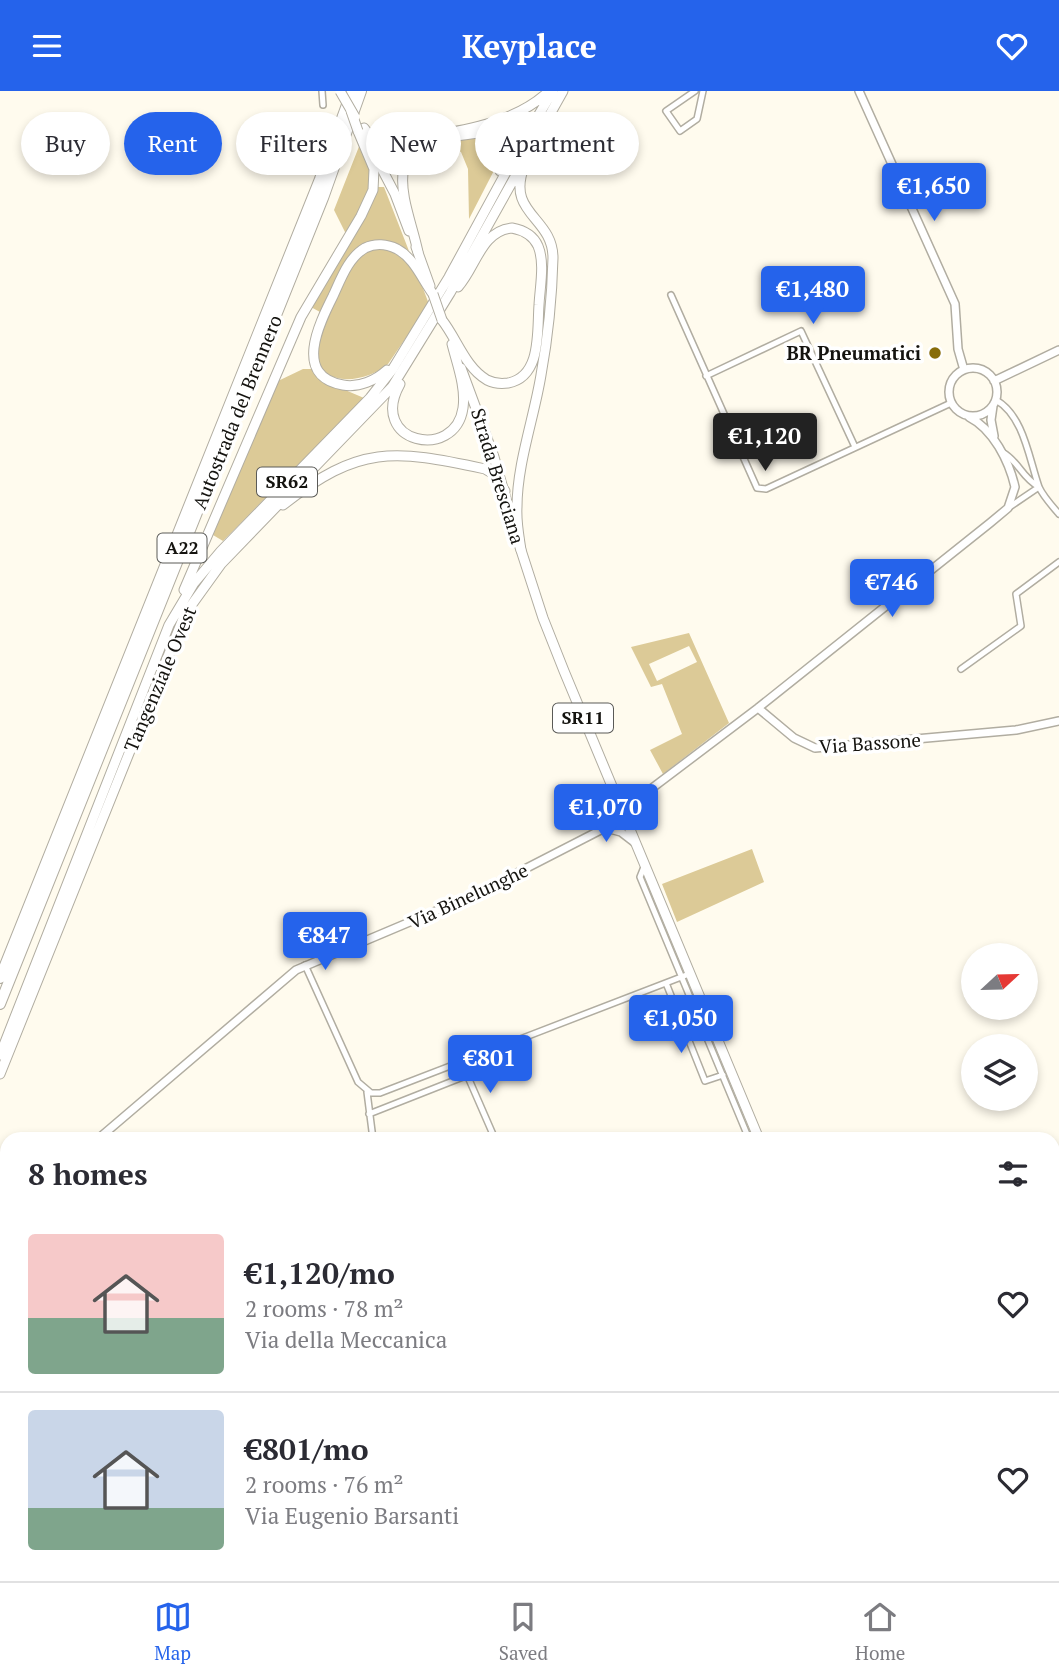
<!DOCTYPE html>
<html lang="en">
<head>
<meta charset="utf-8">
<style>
  body { margin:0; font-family:"PT Serif",serif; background:#f2f2f3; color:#2b2b33; height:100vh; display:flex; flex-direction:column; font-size:26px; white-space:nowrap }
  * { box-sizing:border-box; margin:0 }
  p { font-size:23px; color:#7c7c81 }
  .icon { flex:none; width:38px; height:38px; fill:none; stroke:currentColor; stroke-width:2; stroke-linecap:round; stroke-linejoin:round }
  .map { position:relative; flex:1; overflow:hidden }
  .details { position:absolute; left:0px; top:1041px; width:1060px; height:450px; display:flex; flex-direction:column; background:#fff; border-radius:21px 21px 0 0; box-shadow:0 4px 10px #0003 }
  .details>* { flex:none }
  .hud { position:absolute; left:21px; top:21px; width:700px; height:63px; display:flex; gap:14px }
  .needle { width:46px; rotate:68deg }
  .controls { position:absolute; left:961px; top:852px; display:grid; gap:14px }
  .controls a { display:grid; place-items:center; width:77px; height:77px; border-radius:50%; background:#fff; box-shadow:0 4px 10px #0003; font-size:35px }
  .price { position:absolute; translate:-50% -60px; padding:0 16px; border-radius:7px; background:#2563eb; color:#fff; font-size:23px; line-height:46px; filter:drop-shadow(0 2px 4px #0008) }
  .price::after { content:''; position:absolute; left:50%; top:42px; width:21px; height:16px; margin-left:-10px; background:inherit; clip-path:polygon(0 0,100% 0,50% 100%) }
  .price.selected { background:#222; color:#fff }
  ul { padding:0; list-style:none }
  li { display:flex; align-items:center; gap:21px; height:175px; padding:0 28px }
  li+li { border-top:2px solid #e1e1e2 }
  li span { display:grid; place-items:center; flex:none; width:196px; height:140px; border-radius:7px; color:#555 }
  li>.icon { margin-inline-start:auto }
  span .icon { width:84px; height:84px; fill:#fffc; stroke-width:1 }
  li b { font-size:30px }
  h2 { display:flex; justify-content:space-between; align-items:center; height:84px; padding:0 28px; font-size:30px }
  .pill { padding:0 24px; border-radius:32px; background:#fff; box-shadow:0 4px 10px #0003; font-size:24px; line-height:63px }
  .pill.selected { background:#2563eb; color:#fff }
  header { display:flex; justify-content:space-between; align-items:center; height:91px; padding:0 28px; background:#2563eb; color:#fff; font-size:32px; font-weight:700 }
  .menu { display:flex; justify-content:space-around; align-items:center; height:98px; border-top:2px solid #e1e1e2; background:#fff; font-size:19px; color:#7c7c81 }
  .menu a { display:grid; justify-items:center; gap:4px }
  .menu .selected { color:#2563eb }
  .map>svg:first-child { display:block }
  .green { fill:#dcca97; fill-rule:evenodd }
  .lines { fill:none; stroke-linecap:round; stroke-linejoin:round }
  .minor-casing { stroke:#b1ada1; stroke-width:8 }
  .tertiary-casing { stroke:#b1ada1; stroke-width:10 }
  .primary-casing { stroke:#b1ada1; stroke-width:11 }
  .trunk-casing { stroke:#b1ada1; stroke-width:11 }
  .motorway-casing { stroke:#b1ada1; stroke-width:12 }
  .minor { stroke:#fff; stroke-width:5 }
  .tertiary { stroke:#fff; stroke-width:7 }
  .primary { stroke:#fff; stroke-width:9 }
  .trunk { stroke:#fff; stroke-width:9 }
  .motorway { stroke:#fff; stroke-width:10 }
  .primary-bridge-casing { stroke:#b1ada1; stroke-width:11; stroke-linecap:butt }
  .trunk-bridge-casing { stroke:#b1ada1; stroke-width:11; stroke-linecap:butt }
  .primary-bridge { stroke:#fff; stroke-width:9 }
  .trunk-bridge { stroke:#fff; stroke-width:9 }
  .poi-dot { fill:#876c0a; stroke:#fff; stroke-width:2.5 }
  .labels { text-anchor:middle; stroke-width:7; stroke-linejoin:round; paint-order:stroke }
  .shield { fill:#fff; stroke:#5a5a57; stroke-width:2 }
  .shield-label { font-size:18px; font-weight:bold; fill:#14130f }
  .poi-label { font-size:19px; font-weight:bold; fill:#14130f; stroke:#fff; text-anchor:end }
  .street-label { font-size:19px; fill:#14130f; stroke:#fff }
</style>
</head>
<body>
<header><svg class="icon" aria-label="menu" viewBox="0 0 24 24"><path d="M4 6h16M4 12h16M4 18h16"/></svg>Keyplace<svg class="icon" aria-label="heart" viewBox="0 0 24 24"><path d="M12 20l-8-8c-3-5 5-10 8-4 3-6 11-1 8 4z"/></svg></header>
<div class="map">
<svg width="1059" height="1490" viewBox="0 0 1059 1490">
  <rect width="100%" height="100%" fill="#fffbee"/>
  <path class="green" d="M482 44 493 46 502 64 469 128 468 78 461 61 445 51Z
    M360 53 372 85 366 112 346 143 334 119Z
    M378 96H384L409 160C356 129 342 184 320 221L309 215 368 121Z
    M379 156C412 164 418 184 429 213L388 273C366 292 318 299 316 259 316 240 345 178 359 165 364 160 372 158 379 156Z
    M303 278H313L324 290 364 307 223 450 213 444 278 290Z
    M689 542 729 632 663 683 650 659 682 643 662 593 651 596 631 556ZM689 555 697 571 657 590 649 573Z
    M752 758 764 791 677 831 662 793Z
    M438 1484H541L545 1490H431Z"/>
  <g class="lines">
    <defs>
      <path id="minor" d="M322 0 323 14
        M695 0 666 20 680 40 697 28 703 0
        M671 204 757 397 766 398 951 312
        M706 285 801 240 855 356
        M996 309C1024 325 1029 368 1039 396 1043 405 1052 415 1059 423
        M1002 361C1019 370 1021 386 1039 396
        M1008 417 1039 396
        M961 578 1021 535 1016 503 1059 471
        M644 776 640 786 749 1048
        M305 874 358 991 371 1002H380L689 883
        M666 892 705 990 723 984
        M461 970 495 1048
        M367 1001 373 1048
        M369 1023 468 984
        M1057 1467 1059 1466"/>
      <path id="tertiary" d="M859 0 955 213 958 258 964 279
        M949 301a24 24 0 1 1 48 0a24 24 0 1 1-48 0Z
        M994 290 1059 259
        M993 315 991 329 994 345
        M758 617 794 647 815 657 1016 639 1059 630
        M613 698 639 707
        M606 737 621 741 634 751
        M98 1048 296 879 476 803 624 727 639 707 758 617 990 432 1008 417 1015 396C1009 370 993 338 969 326
        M0 1081 7 1082
        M0 1128 7 1122"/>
      <path id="primary" d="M361 38 395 103 409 140
        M416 156 430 195
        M461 277 494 366 515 439
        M519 453 543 527 564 580 759 1048
        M940 1484 943 1490"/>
      <path id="trunk" d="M364 37 374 50 386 53C439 41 506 40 548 1
        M418 161C409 117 377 58 445 47 461 45 477 40 493 42L500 46 506 58 500 80
        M442 229C457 248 465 276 487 289 493 292 501 293 508 292 542 286 537 239 539 214 540 195 545 172 538 155 533 144 523 139 512 137 481 140 476 176 458 196
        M387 279C376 289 359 297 343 294 293 285 319 233 333 205 341 188 348 167 365 157 375 152 387 153 397 158 414 167 422 188 433 203
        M400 293C367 352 455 371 463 317 466 296 457 273 452 253
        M283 414C359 354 393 358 485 378L492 382 505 400
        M521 459C519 445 516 431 517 416 517 373 534 327 541 284 548 246 552 205 553 167 553 126 506 123 524 76
        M184 499 301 226 361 125 373 99 374 78 358 40
        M0 964 169 534 194 492 221 460 370 307 392 279 449 186 523 50 553 0
        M0 983 185 523 221 473 392 296 450 202 563 0"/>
      <path id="motorway" d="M0 887 320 88 352 0
        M0 913 323 107 361 0"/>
    </defs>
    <use href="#minor" class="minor-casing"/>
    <use href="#tertiary" class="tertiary-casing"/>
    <use href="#primary" class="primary-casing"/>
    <use href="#trunk" class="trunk-casing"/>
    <use href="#motorway" class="motorway-casing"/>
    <use href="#minor" class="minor"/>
    <use href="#tertiary" class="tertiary"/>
    <use href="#primary" class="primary"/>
    <use href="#trunk" class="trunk"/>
    <use href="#motorway" class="motorway"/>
    <defs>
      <path id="primary-bridge" d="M340 0 355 26
        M433 203 442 229"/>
      <path id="trunk-bridge" d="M351 20 358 40"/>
    </defs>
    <use href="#primary-bridge" class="primary-bridge-casing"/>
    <use href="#trunk-bridge" class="trunk-bridge-casing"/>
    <use href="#primary-bridge" class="primary-bridge"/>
    <use href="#trunk-bridge" class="trunk-bridge"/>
  </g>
  <circle class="poi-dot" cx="935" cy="262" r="7"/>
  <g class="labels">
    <g class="shield">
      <rect x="257" y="376.5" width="60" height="29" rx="5"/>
      <rect x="157.5" y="442.5" width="49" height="29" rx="5"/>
      <rect x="553" y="612.5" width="60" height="29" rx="5"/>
    </g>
    <g class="shield-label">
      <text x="287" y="397">SR62</text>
      <text x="182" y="463">A22</text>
      <text x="583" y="633">SR11</text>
    </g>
    <g class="poi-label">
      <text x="921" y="269">BR Pneumatici</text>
    </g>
    <g class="street-label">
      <text transform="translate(237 321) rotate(-68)" y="7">Autostrada del Brennero</text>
      <text transform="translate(498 385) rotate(73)" y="7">Strada Bresciana</text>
      <text transform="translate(160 588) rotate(-67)" y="7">Tangenziale Ovest</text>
      <text transform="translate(870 652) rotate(-4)" y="7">Via Bassone</text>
      <text transform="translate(468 805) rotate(-25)" y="7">Via Binelunghe</text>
    </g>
  </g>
</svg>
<div class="controls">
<a><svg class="needle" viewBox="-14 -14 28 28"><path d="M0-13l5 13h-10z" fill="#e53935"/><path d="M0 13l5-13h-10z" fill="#7c7c81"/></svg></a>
<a><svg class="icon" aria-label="layers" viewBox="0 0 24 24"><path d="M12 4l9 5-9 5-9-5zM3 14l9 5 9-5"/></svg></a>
</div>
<b class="price" style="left:934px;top:132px">€1,650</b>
<b class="price" style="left:813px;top:235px">€1,480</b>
<b class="price selected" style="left:765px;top:382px">€1,120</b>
<b class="price" style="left:892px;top:528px">€746</b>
<b class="price" style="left:606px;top:753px">€1,070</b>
<b class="price" style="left:325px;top:881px">€847</b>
<b class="price" style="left:681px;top:964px">€1,050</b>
<b class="price" style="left:490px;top:1004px">€801</b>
<div class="hud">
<a class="pill">Buy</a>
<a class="pill selected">Rent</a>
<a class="pill">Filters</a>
<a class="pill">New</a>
<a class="pill">Apartment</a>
</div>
<section class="details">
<h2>8 homes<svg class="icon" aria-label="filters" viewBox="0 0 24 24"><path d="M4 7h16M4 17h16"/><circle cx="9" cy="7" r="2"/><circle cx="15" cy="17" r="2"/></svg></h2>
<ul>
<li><span style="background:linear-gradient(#f6c9c9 60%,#7fa58c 0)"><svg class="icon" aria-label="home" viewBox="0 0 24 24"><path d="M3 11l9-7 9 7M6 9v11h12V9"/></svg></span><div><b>€1,120/mo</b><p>2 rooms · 78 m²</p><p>Via della Meccanica</p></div><svg class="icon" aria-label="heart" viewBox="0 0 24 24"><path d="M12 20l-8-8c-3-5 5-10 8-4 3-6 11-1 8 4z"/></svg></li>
<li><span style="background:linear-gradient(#c9d6e8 70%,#7fa58c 0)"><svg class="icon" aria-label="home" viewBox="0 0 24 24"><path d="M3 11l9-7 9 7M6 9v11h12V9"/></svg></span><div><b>€801/mo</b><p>2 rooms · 76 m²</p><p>Via Eugenio Barsanti</p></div><svg class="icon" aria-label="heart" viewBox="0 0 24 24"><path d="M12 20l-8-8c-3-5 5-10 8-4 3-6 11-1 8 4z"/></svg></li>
</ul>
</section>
</div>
<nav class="menu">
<a class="selected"><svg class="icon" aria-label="map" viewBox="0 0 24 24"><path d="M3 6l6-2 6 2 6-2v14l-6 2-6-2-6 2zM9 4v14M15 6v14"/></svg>Map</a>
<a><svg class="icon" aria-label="saved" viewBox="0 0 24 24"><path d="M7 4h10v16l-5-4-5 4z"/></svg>Saved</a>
<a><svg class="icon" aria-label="home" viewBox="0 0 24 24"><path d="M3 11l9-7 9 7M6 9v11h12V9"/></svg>Home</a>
</nav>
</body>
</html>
